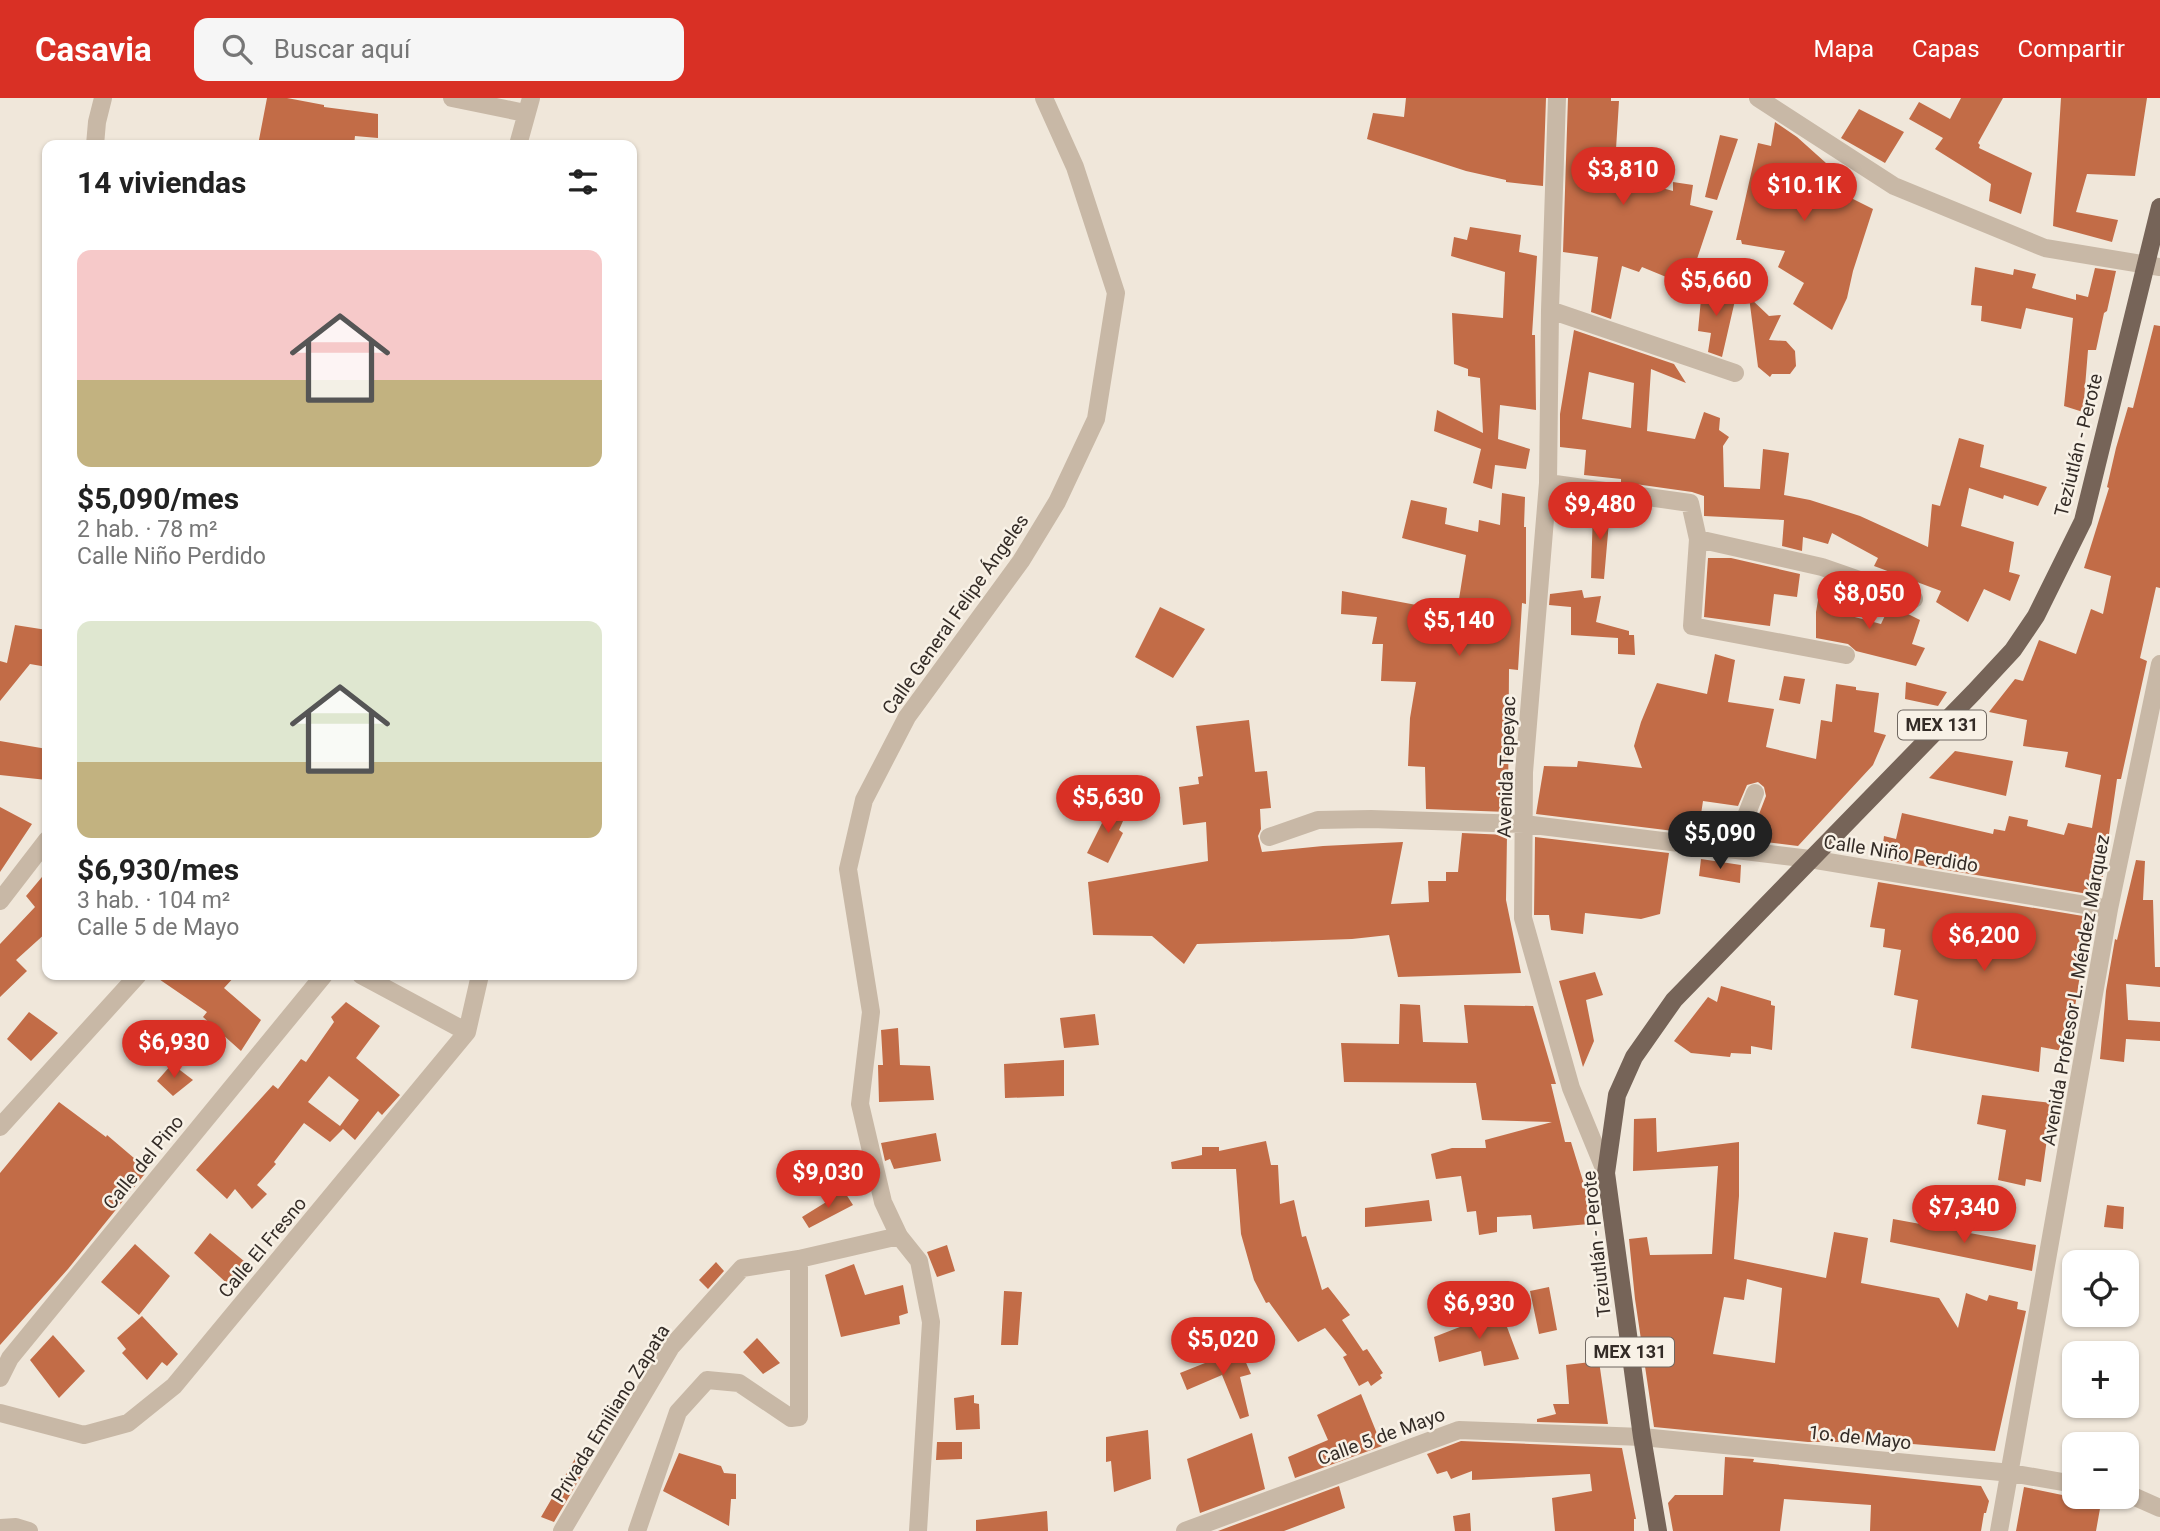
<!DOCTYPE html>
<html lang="es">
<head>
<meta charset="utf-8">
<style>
  body { margin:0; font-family:Roboto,sans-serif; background:#f6f6f6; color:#222; height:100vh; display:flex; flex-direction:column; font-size:26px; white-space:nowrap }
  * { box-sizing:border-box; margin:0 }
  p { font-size:23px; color:#767676 }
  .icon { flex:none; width:38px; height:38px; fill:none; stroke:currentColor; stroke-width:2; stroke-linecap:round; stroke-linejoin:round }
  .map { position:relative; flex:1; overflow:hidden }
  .sheet { position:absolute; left:42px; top:42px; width:595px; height:840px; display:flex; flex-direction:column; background:#fff; border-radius:14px; box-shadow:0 2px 5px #0004 }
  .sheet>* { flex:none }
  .controls { position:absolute; left:2062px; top:1152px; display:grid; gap:14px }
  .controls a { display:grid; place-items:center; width:77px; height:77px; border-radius:14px; background:#fff; box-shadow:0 2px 5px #0004; font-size:35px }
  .price { position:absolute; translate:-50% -60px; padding:0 16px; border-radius:24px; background:#d93025; color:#fff; font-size:23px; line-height:46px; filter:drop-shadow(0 2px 4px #0008) }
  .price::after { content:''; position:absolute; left:50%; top:42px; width:21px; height:16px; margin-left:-10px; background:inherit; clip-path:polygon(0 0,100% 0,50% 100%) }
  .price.active { background:#222; color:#fff }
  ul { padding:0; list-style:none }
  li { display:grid; align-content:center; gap:14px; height:371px; padding:0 35px }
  li span { display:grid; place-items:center; height:217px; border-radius:14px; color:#555 }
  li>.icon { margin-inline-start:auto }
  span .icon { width:126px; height:126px; fill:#fffc; stroke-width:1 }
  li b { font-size:30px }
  h2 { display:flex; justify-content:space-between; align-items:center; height:84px; padding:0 35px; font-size:30px }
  header { display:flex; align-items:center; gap:42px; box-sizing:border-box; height:98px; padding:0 35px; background:#d93025; color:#fff }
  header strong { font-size:33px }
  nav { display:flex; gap:38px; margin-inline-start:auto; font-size:24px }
  .search { width:490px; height:63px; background:#f6f6f6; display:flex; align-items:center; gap:18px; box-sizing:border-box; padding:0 24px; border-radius:14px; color:#767676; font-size:26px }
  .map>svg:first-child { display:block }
  .building { fill:#c26c47; fill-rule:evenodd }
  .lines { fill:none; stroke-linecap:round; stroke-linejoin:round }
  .minor { stroke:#c8b8a6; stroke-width:18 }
  .major { stroke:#766458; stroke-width:18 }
  .labels { text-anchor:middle; stroke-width:5; stroke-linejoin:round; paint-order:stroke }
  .shield { fill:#f8f1e6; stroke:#6f6760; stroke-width:2 }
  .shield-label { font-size:18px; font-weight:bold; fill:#342c27 }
  .street-label { font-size:19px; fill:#342c27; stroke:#f8f1e6 }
</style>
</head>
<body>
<header>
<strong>Casavia</strong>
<div class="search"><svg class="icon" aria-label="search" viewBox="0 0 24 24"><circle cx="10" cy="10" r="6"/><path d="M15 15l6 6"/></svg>Buscar aquí</div>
<nav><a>Mapa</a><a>Capas</a><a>Compartir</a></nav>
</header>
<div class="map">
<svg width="2160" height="1433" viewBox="0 0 2160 1433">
  <rect width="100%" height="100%" fill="#f0e7da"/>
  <path class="building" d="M267 0H287L324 7V9L378 16V40L355 38 354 47H258Z
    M1406 0H1546L1543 88 1506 84V82L1466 73 1367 41 1373 15 1404 19Z
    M1568 0H1611V3H1619L1616 51 1641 54 1640 84 1673 93V84L1693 87 1690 107 1713 113 1688 188 1642 169 1639 174 1622 168 1611 221 1591 214 1598 159 1563 154Z
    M1961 0H2003L1978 45 1980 47 1979 50 2032 75 2021 116 1989 103 1991 86 1935 51 1943 40 1909 21 1919 4 1950 21Z
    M2061 0H2147L2135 78 2087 76 2076 114 2118 122 2112 144 2053 128Z
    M1859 11 1904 34 1885 65 1841 40Z
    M1775 24 1797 39 1826 65 1822 84 1840 88 1839 94 1873 111 1853 173 1847 200 1832 232 1793 206 1804 185 1778 169 1785 153 1742 146 1741 142H1736L1758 45 1771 48Z
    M1720 37 1738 41 1717 102 1705 99Z
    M1470 129 1521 137 1519 154 1537 158 1532 237H1535L1536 312 1500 307 1498 341 1530 351 1526 371 1495 367 1492 391 1473 385 1481 351 1434 333 1437 312 1483 335 1480 280 1468 278V271L1454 266 1452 215 1503 220 1505 174 1451 158 1454 139 1467 142Z
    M1975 169 2013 177 2014 171 2036 176 2032 190 2076 202V196L2088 199 2095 170 2116 173 2107 213 2104 215 2096 252H2088L2083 314 2064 308 2073 220 2026 210 2021 231 1981 223 1982 208 1971 207Z
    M1702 190 1736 198 1722 259 1708 254 1711 235 1698 233Z
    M1749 199 1769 218 1781 217 1769 242 1786 243 1795 253 1796 268 1790 276H1772L1770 279 1758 269Z
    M2154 227 2160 228V490L2156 489 2140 560 2147 563 2121 681H2117L2100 798 1881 761 1884 738 1896 741 1902 715 1993 736 1994 731 2005 733 2009 718 2028 722 2027 728 2064 737 2068 725 2092 730 2101 677 2065 669 2068 654 2023 648 2027 622 1989 614 2015 581 2023 583 2039 542 2076 556 2091 511 2103 516 2111 478 2084 470 2109 390 2107 389 2116 350 2128 309 2133 310Z
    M1574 232 1674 266 1686 285 1651 271 1647 333 1695 341 1704 314 1720 320 1719 332 1729 339 1723 348 1724 389 1760 391 1763 351 1789 355 1784 397 1810 402 1860 418 1928 449 1932 406 1940 408 1959 340 1984 347 1980 369 2047 389 2038 408 2004 397 2003 401 1969 390 1961 428 2014 444 2009 474 2020 477 2010 503 1984 491 1968 524 1936 504 1941 493 1874 468 1878 460 1832 435 1828 446 1803 439 1802 453 1782 448 1784 422 1704 418V398L1692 394 1621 384V381L1584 377 1586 352 1560 349V316ZM1589 274 1634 285 1631 330 1582 321Z
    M1502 395 1525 399 1524 429H1526V506L1522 505 1518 572 1509 571 1508 714 1426 711 1425 669 1408 668 1410 620 1416 584 1381 583 1383 546H1372L1377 519 1341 516 1342 493 1427 509 1456 520 1466 457 1402 440 1411 402 1447 410 1445 426 1478 434 1479 422 1500 427Z
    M1593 409 1610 412 1604 481 1591 480Z
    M1708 460H1731L1800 476 1797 499 1774 496 1770 528 1704 519Z
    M1820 491 1838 494 1836 514 1881 526 1890 507 1920 522 1912 546 1925 550 1916 568 1856 553 1848 546 1816 540V514Z
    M1582 492 1584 500 1601 498 1596 524 1629 533V537H1634L1635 557 1618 556V540L1571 537V509L1549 507 1550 496Z
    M1160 509 1205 531 1173 580 1135 559Z
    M15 527 47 532V569L30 566 0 603V563L7 565Z
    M1715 556 1735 562 1728 604 1774 611 1766 649 1816 661 1821 622 1832 624 1836 586 1856 589V592L1879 595 1874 634 1886 637 1873 667 1798 748 1749 742 1766 698 1764 689 1758 684 1747 687 1738 708 1703 703 1698 736 1536 716 1544 668 1577 669 1578 663 1642 670 1634 648 1641 624 1657 585 1707 596Z
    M1784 578 1805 581 1800 606 1779 602Z
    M1906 584 1947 594 1938 608 1905 601Z
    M1249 622 1255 674 1267 673 1271 710 1260 711 1261 731 1258 738 1262 754 1323 748 1403 744 1391 806 1429 804 1428 783H1446V774H1458L1462 735 1507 737 1506 802 1521 875 1398 879 1389 837 1352 841 1197 846 1184 866 1152 838 1093 837 1088 784 1208 763 1206 724 1183 727 1179 689 1199 686 1198 679 1203 678 1196 628Z
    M0 643 47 651V682L0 677Z
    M1955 653 2013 663 2006 698 1929 680Z
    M1111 707 1127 714 1119 732 1123 735 1108 765 1087 755Z
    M0 709 32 726 0 774Z
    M1535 739 1669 755 1660 816 1641 821 1585 815 1583 836 1551 832 1549 817H1534Z
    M1701 761 1741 767 1740 785 1699 778Z
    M2136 762 2145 763 2143 802H2153L2155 869H2160V889L2126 886 2128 922 2160 924V943L2126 941 2124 964 2100 961 2106 893 2115 841 2117 842Z
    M47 773V834L16 862 27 873 0 899V846L35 809 26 798Z
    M1878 784 2089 819 2068 954 2041 949 2039 974 1911 950 1918 902 1894 897 1901 852 1883 849 1885 831 1870 829Z
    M1595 874 1603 897 1586 902 1594 943 1583 969 1559 883Z
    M153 877H236L224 890 261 922 241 953 203 919 207 914Z
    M1721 888 1771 903V907L1775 908 1772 952 1751 948V956L1731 955 1730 959 1691 955 1674 943 1708 899 1717 904Z
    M346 904 380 928 356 960 400 997 382 1017 378 1013 355 1042 343 1031 330 1044 304 1025 274 1064 276 1066 257 1087 267 1096 252 1111 235 1091 227 1101 196 1072 273 987 278 991 301 961 306 964 334 924 331 919ZM329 978 359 1002 340 1028 308 1004Z
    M1400 906 1420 907 1423 944 1468 945 1464 907 1533 908 1556 986H1551L1565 1044H1571L1587 1096 1589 1126 1533 1131 1531 1117 1497 1119V1134L1479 1137 1476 1113 1467 1114 1461 1078 1436 1081 1431 1056 1452 1050H1486L1485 1042 1552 1024 1482 1022 1476 985 1344 984 1341 945 1399 946Z
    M29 914 58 935 31 963 7 941Z
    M1095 916 1099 947 1064 950 1060 920Z
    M898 930 900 967 930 968 934 1002 879 1004 878 967H883L881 932Z
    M1064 962V998L1005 1000 1004 966Z
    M172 966 193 982 173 998 157 983Z
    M1982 997 2052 1005 2041 1084 2026 1081 2025 1088 1998 1082 2006 1032 1977 1026Z
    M59 1004 106 1039 107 1037 148 1072 68 1171 0 1247V1075Z
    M1656 1020 1657 1054 1739 1044V1098L1734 1161 1826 1180 1834 1134 1868 1140 1861 1185 1939 1200 1958 1230 1966 1195 1987 1203 1989 1197 2018 1204 2017 1211 2026 1213 1995 1353 1889 1344H1808L1654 1329 1635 1201 1629 1141 1647 1139 1650 1157 1712 1156 1718 1068 1633 1073 1634 1021ZM1747 1181 1782 1190 1775 1265 1713 1256 1724 1199 1744 1202Z
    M936 1035 941 1063 894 1071 890 1061 885 1063 881 1045Z
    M1266 1043 1271 1067H1278L1280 1106 1294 1102 1302 1139 1306 1138 1322 1192 1328 1189 1350 1217 1342 1222 1363 1253 1367 1251 1383 1275 1380 1277 1382 1280 1371 1288 1368 1283 1359 1288 1343 1259 1347 1257 1325 1230 1298 1244 1269 1204 1266 1205 1254 1182 1241 1136 1236 1071H1172L1171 1064 1202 1057V1049H1219V1053Z
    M844 1093 853 1107 809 1130 802 1119Z
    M1429 1102 1432 1123 1365 1129V1110Z
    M2107 1107 2124 1109 2123 1131 2104 1129Z
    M1893 1121 2036 1147 2032 1173 1890 1144Z
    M210 1135 250 1168 232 1190 194 1155Z
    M135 1146 170 1178 139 1217 101 1184Z
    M947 1147 955 1173 937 1179 927 1154Z
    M716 1164 724 1173 708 1191 699 1182Z
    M854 1166 865 1197 903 1187 908 1215 899 1218 900 1226 841 1239 825 1177Z
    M1549 1189 1557 1232 1539 1236 1530 1193Z
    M1004 1193 1022 1194 1018 1247H1001Z
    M1501 1213 1519 1261 1484 1268 1481 1253 1439 1264 1434 1239Z
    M142 1218 178 1256 167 1268 162 1264 147 1282 122 1255 126 1251 117 1240Z
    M53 1237 85 1273 59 1300 30 1262Z
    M757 1240 780 1265 763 1276 743 1254Z
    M1240 1251 1251 1276 1240 1279 1249 1318 1240 1321 1222 1277 1187 1292 1180 1275Z
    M1599 1263 1608 1326 1537 1324V1321L1556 1316 1553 1306H1569L1566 1267Z
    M1361 1296 1382 1348 1295 1380 1288 1359 1328 1342 1317 1317Z
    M974 1297V1305L979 1306 980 1331 956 1332 954 1300Z
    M1148 1332 1151 1381 1114 1394 1111 1363 1106 1364V1339Z
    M1252 1335 1265 1391 1200 1415 1187 1361Z
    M1461 1343 1622 1350 1636 1421H1634V1433H1555L1552 1400 1592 1393 1590 1376 1472 1382V1373L1451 1381 1447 1373 1437 1376 1427 1356Z
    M937 1344H962V1361L936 1362Z
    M679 1355 721 1368 724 1375 736 1376V1401H731L729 1428 663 1393Z
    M576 1359 589 1365 554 1424 541 1419Z
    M1725 1359 1754 1361 1753 1364 1981 1388 1989 1403 1986 1415H1984L1981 1433H1870L1871 1407 1784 1401 1780 1433H1673L1668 1405 1675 1397H1723Z
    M1339 1388 1345 1410 1284 1433H1218Z
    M2024 1389 2101 1405 2096 1433H2016Z
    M1047 1413 1048 1433H976V1422Z
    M1470 1415 1471 1433H1455L1453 1418Z"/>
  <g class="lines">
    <path class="minor" d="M452 0 525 15
      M1557 0 1550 212 1548 385 1524 674 1523 820 1571 990 1606 1075
      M1758 0 1894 88 2045 150 2160 169
      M95 47 97 24 103 0
      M518 47 531 0
      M1550 212 1735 275
      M1548 385 1690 405 1698 441 1692 528 1846 557
      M1698 441 1822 469 1914 501
      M1269 739 1318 722 1371 721 1524 726 1810 761 2109 811
      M1733 751 1755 695
      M0 803 47 742
      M361 877 467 934
      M0 1029 138 877
      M0 1280 10 1260 324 877
      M0 1315 84 1337 128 1325 174 1288 467 934 480 877
      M2126 1395 2160 1410
      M0 1430 16 1429 29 1433
      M562 1433 671 1249 742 1170 799 1161 899 1138
      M637 1433 678 1314 707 1282 739 1285 791 1320 799 1319V1161
      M918 1433 931 1224 919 1163 899 1138 883 1104 860 1006 871 914 848 771 864 702 907 619 1021 463 1057 404 1096 321 1116 195 1075 69 1044 0
      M1185 1433 1459 1332 1642 1339 2011 1375 2074 1386
      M1999 1433 2109 811 2160 566"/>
    <path class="major" d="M1658 1433 1642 1339 1606 1075 1617 997 1634 959 1674 902 1974 594 2013 552 2036 518 2083 423 2160 109"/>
  </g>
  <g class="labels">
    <g class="shield">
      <rect x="1898" y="612.5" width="88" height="29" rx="5"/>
      <rect x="1586" y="1239.5" width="88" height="29" rx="5"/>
    </g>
    <g class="shield-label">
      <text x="1942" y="633">MEX 131</text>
      <text x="1630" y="1260">MEX 131</text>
    </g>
    <g class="street-label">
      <text transform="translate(2078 347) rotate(-76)" y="7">Teziutlán - Perote</text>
      <text transform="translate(955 516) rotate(-55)" y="7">Calle General Felipe Ángeles</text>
      <text transform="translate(1506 669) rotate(-88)" y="7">Avenida Tepeyac</text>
      <text transform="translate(1901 755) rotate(9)" y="7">Calle Niño Perdido</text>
      <text transform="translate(2075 892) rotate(-80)" y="7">Avenida Profesor L. Méndez Márquez</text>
      <text transform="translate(143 1064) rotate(-51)" y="7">Calle del Pino</text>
      <text transform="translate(1596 1146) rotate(-96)" y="7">Teziutlán - Perote</text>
      <text transform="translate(262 1149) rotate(-50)" y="7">Calle El Fresno</text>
      <text transform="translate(610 1315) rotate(-58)" y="7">Privada Emiliano Zapata</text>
      <text transform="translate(1381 1338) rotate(-20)" y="7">Calle 5 de Mayo</text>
      <text transform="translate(1860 1339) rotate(6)" y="7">1o. de Mayo</text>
    </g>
  </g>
</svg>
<div class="controls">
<a><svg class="icon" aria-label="locate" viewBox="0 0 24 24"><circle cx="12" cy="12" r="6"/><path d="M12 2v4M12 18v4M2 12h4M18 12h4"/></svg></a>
<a>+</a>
<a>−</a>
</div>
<b class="price" style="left:1623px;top:109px">$3,810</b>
<b class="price" style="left:1804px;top:125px">$10.1K</b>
<b class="price" style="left:1716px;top:220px">$5,660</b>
<b class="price" style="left:1600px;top:444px">$9,480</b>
<b class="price" style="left:1869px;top:533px">$8,050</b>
<b class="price" style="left:1459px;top:560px">$5,140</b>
<b class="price" style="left:1108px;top:737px">$5,630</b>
<b class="price active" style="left:1720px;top:773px">$5,090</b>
<b class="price" style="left:1984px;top:875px">$6,200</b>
<b class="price" style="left:174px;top:982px">$6,930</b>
<b class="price" style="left:828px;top:1112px">$9,030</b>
<b class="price" style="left:1964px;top:1147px">$7,340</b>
<b class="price" style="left:1479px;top:1243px">$6,930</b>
<b class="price" style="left:1223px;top:1279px">$5,020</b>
<section class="sheet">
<h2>14 viviendas<svg class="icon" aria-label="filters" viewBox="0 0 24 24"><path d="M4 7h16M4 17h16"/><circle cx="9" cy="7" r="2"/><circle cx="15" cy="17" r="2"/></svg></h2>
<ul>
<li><span style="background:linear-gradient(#f6c9c9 60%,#c2b280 0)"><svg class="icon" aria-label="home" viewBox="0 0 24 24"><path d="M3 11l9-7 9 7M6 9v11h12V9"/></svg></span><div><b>$5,090/mes</b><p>2 hab. · 78 m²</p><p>Calle Niño Perdido</p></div></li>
<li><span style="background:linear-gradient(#dfe7d0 65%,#c2b280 0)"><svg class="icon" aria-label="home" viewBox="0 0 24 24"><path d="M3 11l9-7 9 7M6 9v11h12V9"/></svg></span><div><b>$6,930/mes</b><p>3 hab. · 104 m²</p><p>Calle 5 de Mayo</p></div></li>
</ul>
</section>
</div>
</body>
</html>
